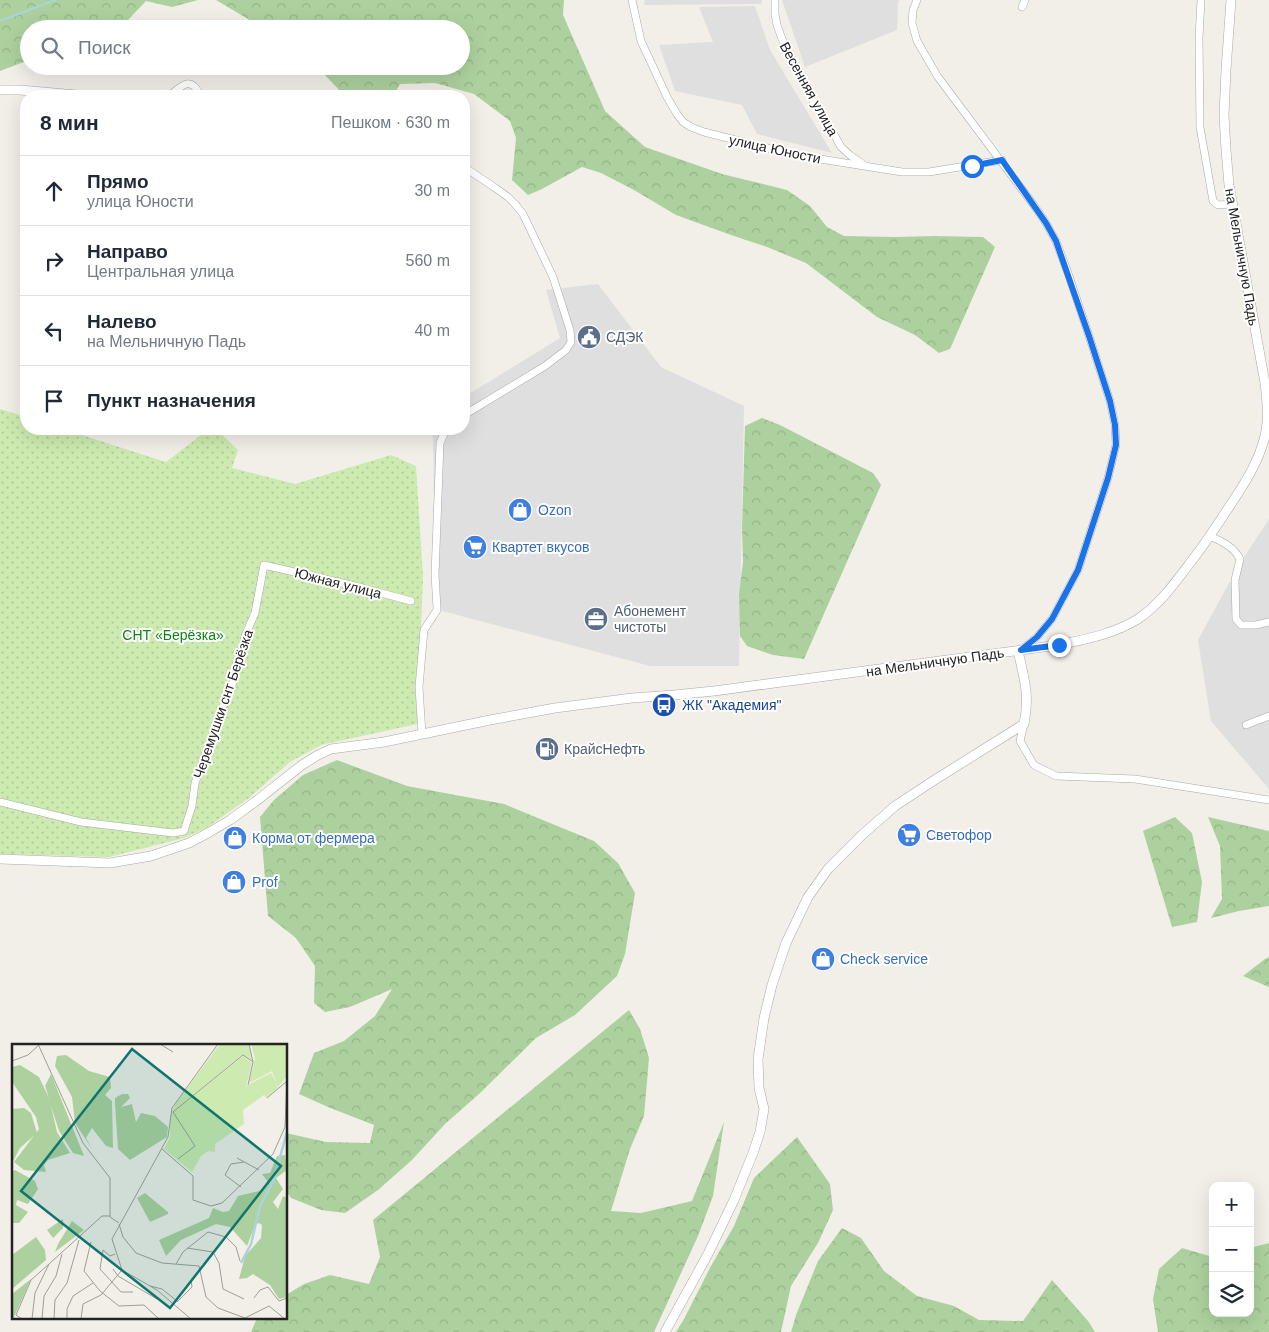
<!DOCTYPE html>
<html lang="ru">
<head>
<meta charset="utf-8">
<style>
	body { margin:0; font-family:Arial,sans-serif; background:#f2f2f3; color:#1f2937 }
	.controls { position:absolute; right:15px; bottom:15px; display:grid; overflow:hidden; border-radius:10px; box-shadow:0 5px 20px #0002 }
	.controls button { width:45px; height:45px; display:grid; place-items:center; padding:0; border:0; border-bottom:1px solid #e0e1e3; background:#fff; color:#1f2937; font:25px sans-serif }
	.stop { position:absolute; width:15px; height:15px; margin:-11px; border:4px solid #1a73e8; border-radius:50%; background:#fff }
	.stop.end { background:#1a73e8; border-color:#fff; box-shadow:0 1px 5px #0008 }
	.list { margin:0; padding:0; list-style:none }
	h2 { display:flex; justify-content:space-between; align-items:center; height:65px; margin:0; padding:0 20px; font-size:21px }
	h2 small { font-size:16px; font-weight:400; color:#747a83 }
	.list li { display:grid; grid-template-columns:32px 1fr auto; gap:15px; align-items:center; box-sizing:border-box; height:70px; padding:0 20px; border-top:1px solid #e0e1e3 }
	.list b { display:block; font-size:19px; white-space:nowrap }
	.list p { margin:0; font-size:16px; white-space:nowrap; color:#747a83 }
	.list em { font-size:16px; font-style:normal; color:#747a83 }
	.icon { flex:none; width:28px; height:28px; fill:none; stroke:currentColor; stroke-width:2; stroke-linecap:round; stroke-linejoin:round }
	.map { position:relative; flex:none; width:1269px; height:1332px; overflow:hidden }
	.search { position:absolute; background:#fff; box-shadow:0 5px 20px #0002; left:20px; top:20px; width:450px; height:55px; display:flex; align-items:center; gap:12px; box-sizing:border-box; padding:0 18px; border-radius:28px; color:#747a83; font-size:19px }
	.panel { position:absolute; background:#fff; box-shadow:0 5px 20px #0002; left:20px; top:90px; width:450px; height:345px; border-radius:20px }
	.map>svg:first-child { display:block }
	.residential { fill:#e0dfdf }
	.forest { fill:url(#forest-crowns) }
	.garden { fill:url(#garden-dots) }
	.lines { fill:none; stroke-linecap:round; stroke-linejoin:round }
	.stream { stroke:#aad3df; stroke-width:2 }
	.minor-casing { stroke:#a9a9a9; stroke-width:8 }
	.tertiary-casing { stroke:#a9a9a9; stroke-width:10 }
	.minor { stroke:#fff; stroke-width:7 }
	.tertiary { stroke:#fff; stroke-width:9 }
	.route { stroke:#1a73e8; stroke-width:6 }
	.labels { text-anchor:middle; stroke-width:4; stroke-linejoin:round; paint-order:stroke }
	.street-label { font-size:14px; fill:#222; stroke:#fff }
	.service-label { font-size:14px; fill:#4e5e75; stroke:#fff; text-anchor:start }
	.shop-label { font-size:14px; fill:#366cbe; stroke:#fff; text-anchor:start }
	.park-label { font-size:14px; fill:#0c8416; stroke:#fff }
	.transit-label { font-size:14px; fill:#164399; stroke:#fff; text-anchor:start }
	.inset-river { fill:none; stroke:#aad3df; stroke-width:2.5 }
	.inset-road { fill:none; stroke:#9f9d99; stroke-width:1 }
	.view { fill:#0f766e; fill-opacity:0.15; stroke:#0f766e; stroke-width:2.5 }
	.inset-edge { fill:none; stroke:#222; stroke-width:2.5 }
</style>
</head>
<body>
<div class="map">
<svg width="1269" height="1332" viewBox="0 0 1269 1332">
	<defs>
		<pattern id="forest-crowns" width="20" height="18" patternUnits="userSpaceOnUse" patternTransform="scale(1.25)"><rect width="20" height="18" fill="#add19e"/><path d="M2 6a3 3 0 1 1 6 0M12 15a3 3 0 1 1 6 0" fill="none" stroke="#95b388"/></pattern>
		<pattern id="garden-dots" width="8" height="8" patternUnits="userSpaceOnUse" patternTransform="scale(1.25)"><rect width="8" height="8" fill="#cdebb0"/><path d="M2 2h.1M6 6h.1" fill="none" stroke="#b0c997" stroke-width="1.8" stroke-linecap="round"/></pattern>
	</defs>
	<rect width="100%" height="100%" fill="#f2efe9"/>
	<g class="residential">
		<path d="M645,0H762L761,4L644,5Z"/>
		<path d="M782,0H900L898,2L897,30L805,67Z"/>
		<path d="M755,6L770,50L832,153L757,134L742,105L675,91L659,45L713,42L699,7Z"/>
		<path d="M598,284L661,367L744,406L739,666H650L435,609L433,429H464V397L560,338L546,290Z"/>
		<path d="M1269,519V789L1211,721L1198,640L1240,563Z"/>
	</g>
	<g class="forest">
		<path d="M0,0H198L172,7L146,1L127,21L128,29H29V60L0,71Z"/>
		<path d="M216,0H564L563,15L605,111L645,147L722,174L787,190L810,206L827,227L844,236L894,237L935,236L983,237L995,247L950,349L939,353L915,335L877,317L806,263L767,247L731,235L676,215L634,190L601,173L582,167L542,189L528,195L512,180L516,138L510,121L474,94L435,83L400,84L393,96H345L321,71H286L283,66H461V29H255L248,19Z"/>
		<path d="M762,418L780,425L873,473L881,485L804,659L773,655L747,646L740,636L739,594L743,562L742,528L745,426Z"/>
		<path d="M337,760L407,786L504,804L594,841L618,863L635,893L625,954L617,976L575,1015L536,1038L479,1094L445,1124L412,1160L378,1190L345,1213L321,1210L291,1198L286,1191V1133L326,1142L370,1143L374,1125L328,1107L299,1094L314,1053L344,1041L375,1016L392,989L350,1007L325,1012L314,1003L315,966L296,938L268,916L260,817L274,800L303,775Z"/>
		<path d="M1175,817L1192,833L1202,882L1197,922L1172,927L1143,831Z"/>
		<path d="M1208,817L1269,831V906L1239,911L1211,918L1222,899L1220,846Z"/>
		<path d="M1269,957V987L1243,976L1265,959Z"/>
		<path d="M629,1010L640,1029L649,1058L644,1116L630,1149L611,1211L641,1213L692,1201L724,1122L713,1196L698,1236L654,1332H251L257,1318H286V1295L304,1284L330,1275L369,1284L380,1257L373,1220Z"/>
		<path d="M797,1137L830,1184L833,1210L818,1243L791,1286L781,1332H676L684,1319L711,1266L734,1226L754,1178Z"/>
		<path d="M842,1228L861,1238L884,1271L917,1296L954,1306L979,1320L1023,1321L1052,1280L1088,1321L1095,1332H791L796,1315L818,1261Z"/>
		<path d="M1269,1243V1332H1158L1153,1299L1159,1269L1182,1248L1213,1257V1313H1250V1248Z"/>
	</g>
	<path class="garden" d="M0,409L26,417V429H63L166,462L209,429H216L238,450L232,468L295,484L391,455L416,466L423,577L417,724L321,745L290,762L249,798L206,828L184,838L109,857L0,854V805L78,825L174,835L183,837L172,829L82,819L0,798Z"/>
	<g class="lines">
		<path class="stream" d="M0,21L55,0"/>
		<g class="minor-casing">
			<g id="minor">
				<path d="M632,0L641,41L667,97L677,114L683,122L691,127L704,132L795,155L902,172H929L1002,160"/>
				<path d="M775,0V14L777,25L782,39L816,107L826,120L841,147L851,156L864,165"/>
				<path d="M917,0L913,10L912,23L917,41L938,77L1033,204L1046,223L1056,241L1068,273L1089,336L1110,401L1115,425L1116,445L1108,478L1078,570L1052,619L1037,637L1021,650"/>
				<path d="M1201,0L1199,38L1200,127L1213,201L1218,205L1233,204"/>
				<path d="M1022,7L1025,0"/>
				<path d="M169,96C182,86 190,75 200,95L199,96"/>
				<path d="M464,167L494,187L508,197L515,204L523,214L553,277L570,330L571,342L566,350L545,366L464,415"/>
				<path d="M1210,536C1223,542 1234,547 1240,559L1235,580L1236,619L1241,625H1256L1269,622"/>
				<path d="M1024,724L1020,741L1034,765L1056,776L1135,779L1269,800"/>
				<path d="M1246,725L1269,716"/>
				<path d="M422,734L419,687L424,630L437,610V608L435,575L440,443L446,429"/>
				<path d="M0,802L81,822L173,833L184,831L192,806L195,783L225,701L231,688L241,658L245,636L255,613L264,565L355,586L411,601"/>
			</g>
		</g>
		<g class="tertiary-casing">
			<g id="tertiary">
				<path d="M0,90H20L88,96"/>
				<path d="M0,859L110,863L151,856L189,843L208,833L230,820L255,802L302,765L318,755L331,749L384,742L490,720L555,708L632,698L674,695L714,691L1059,645C1086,639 1114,634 1138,619C1159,605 1175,583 1190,563C1205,544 1218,524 1231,504C1245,483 1259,461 1265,436C1269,419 1267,400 1265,383L1229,185L1226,150L1224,115L1226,70L1231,0"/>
				<path d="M665,1332L708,1254L734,1200L753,1153L760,1132L764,1109L759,1088L758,1059L764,1018L772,985L786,943L808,897L828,869L862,835L895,806L933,781L1024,724C1030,695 1024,678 1018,651"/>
			</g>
		</g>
		<use href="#minor" class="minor"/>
		<use href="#tertiary" class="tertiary"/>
	</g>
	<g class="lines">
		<path class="route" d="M972,166L1002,160L1046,223L1056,241L1089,336L1110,401L1115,425L1116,445L1108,478L1078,570L1052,619L1037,637L1021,650L1059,645"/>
	</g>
	<defs>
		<g id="civic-disc" transform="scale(1.25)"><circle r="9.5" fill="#5c6f8a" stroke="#fff"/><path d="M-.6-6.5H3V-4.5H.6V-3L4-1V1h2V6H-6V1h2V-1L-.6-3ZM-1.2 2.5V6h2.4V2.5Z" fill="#fff"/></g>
		<g id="shop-disc" transform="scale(1.25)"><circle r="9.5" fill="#3f7fe0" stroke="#fff"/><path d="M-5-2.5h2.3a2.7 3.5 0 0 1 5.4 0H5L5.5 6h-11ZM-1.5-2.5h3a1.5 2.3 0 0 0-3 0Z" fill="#fff"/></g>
		<g id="supermarket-disc" transform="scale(1.25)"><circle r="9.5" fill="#3f7fe0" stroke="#fff"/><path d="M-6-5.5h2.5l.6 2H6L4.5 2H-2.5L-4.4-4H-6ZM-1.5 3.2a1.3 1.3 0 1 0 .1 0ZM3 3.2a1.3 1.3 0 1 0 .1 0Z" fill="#fff"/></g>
		<g id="office-disc" transform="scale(1.25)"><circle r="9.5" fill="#5c6f8a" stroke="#fff"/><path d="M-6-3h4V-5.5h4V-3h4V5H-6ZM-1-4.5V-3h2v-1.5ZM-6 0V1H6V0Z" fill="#fff"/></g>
		<g id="bus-disc" transform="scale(1.25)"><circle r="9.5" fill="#1a4fb4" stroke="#fff"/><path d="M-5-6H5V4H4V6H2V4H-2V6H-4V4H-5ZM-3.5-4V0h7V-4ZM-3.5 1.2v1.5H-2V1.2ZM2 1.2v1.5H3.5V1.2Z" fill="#fff"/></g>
		<g id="fuel-disc" transform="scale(1.25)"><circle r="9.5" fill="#5c6f8a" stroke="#fff"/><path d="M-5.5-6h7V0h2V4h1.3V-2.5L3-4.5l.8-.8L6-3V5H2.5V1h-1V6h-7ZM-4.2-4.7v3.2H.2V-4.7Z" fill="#fff"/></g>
	</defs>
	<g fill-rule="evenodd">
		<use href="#civic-disc" x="589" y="337"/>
		<use href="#shop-disc" x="520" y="510"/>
		<use href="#supermarket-disc" x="475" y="547"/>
		<use href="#office-disc" x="596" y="619"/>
		<use href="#bus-disc" x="664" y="705"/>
		<use href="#fuel-disc" x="547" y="749"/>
		<use href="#supermarket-disc" x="909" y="835"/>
		<use href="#shop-disc" x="235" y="838"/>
		<use href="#shop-disc" x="234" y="882"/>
		<use href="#shop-disc" x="823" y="959"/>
	</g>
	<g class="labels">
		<g class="street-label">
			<text transform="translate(809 89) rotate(61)" y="5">Весенняя улица</text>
			<text transform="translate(775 149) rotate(12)" y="5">улица Юности</text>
			<text transform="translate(1242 257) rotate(80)" y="5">на Мельничную Падь</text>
			<text transform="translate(338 583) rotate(14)" y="5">Южная улица</text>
			<text transform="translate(935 662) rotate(-8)" y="5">на Мельничную Падь</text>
			<text transform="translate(223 704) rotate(-71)" y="5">Черемушки снт Берёзка</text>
		</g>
		<g class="service-label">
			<text x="606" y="342">СДЭК</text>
			<text x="614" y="616">Абонемент<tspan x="614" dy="16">чистоты</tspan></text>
			<text x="564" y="754">КрайсНефть</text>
		</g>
		<g class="shop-label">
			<text x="538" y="515">Ozon</text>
			<text x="492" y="552">Квартет вкусов</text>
			<text x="926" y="840">Светофор</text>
			<text x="252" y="843">Корма от фермера</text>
			<text x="252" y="887">Prof</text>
			<text x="840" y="964">Check service</text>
		</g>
		<g class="park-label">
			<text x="173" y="640">СНТ «Берёзка»</text>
		</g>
		<g class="transit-label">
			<text x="682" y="710">ЖК "Академия"</text>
		</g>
	</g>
	<g transform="translate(12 1044)">
		<rect width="275" height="275" fill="#f2efe9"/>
		<path d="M54,11L77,27L98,33L99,44L93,51L100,57L101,104L94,102L80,84L74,94L80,105L63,79L60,53L43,22L45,12ZM8,21L27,33L37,54L33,42L39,30L72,112L61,109L47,87L39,62L45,88L58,109L36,116L32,121L34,128L12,126L2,118L27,85L24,73L0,38V23ZM110,50H116L118,54L109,63L120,60L124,78L129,69L143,72L156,83L155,93L118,116L106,105L103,60V54ZM12,64L19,69L25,89L8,104L0,119V65ZM273,111L275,126L264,134L271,145L261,158L266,165L271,152L275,154V253L267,255L258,241L241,230L235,234L227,235L233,212L249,194L250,181L247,179L243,181L235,202L218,183L204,180L169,196L154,212L147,196L197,174L201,164L211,168L217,167L226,152L251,146L256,138L250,130L258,129L265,112ZM3,126L23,137L26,145L16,160L5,156L4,161L16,168L7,179H0V128ZM133,149L156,168V170L138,178L125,154ZM51,175V184L41,194L35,186ZM60,177L72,186L43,208L46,200ZM24,193L33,206L34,216L0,245V211ZM19,235L2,273L0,275V250Z" fill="#add19e"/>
		<path d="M208,0H237L240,17L230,11L161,68L231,12L240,19L234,42L259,29L264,38L260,27L237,39L243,14L239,0H275V32L266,43L263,39L266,44L254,54L252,51L231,66L232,80L203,100V108L196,107L189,112L180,128L152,105L158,93V72L164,59Z" fill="#cdebb0"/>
		<path class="inset-river" d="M229,219L239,200L248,162L261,138L275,88"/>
		<path class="inset-road" d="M26,0L71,99L98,134V173L107,179M148,0L161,8M0,17L16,11L28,0M236,41L241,18M255,54L274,38M150,105L181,132V156L199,162L210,159L261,110L273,83L275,35M225,114L247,126M166,115L183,102L161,68L231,11L241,18L237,0M229,143L213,131L219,120L232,118M107,180L111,193L124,209L150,219L187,222L194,253L206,264L233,274L257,262L273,275M79,198L72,227L88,247L107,262L132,261L147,275M175,204L201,208L207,219L211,245L232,255M103,210L98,212L91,206L88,225L109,248H121M164,220L171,208L196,188L214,193L224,203L228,217M101,225L106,232L145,255M138,242L150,245L165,257M242,254L248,246L256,243L267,257L275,254M165,258L180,243L179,236M10,275L4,271L19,236L37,220M20,275L23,249L37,220L90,172H98M30,275L32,252L44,232L50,210M42,275L43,256L55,239L67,196M55,275V265L61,252L81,239M69,275L71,260L89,251L110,226M179,275L145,246L110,226L100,195L156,93L160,64L206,0"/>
		<path class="view" d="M120,5L269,122L158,264L9,147Z"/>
		<rect width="275" height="275" class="inset-edge"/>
	</g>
</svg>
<div class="controls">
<button>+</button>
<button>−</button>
<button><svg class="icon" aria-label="layers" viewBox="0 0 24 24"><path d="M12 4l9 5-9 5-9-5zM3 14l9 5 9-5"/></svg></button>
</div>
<div class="stop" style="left:972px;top:166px"></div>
<div class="stop end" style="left:1059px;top:645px"></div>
<div class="search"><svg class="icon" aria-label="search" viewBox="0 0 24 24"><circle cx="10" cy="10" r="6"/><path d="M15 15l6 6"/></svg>Поиск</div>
<section class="panel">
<h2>8 мин<small>Пешком · 630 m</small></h2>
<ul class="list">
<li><svg class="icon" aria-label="ahead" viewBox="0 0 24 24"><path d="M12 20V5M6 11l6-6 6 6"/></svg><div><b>Прямо</b><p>улица Юности</p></div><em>30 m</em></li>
<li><svg class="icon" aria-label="right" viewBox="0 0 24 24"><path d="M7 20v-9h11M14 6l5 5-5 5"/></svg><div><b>Направо</b><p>Центральная улица</p></div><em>560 m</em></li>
<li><svg class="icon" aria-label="left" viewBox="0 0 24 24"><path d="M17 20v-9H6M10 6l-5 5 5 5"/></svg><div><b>Налево</b><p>на Мельничную Падь</p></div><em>40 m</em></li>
<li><svg class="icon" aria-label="arrive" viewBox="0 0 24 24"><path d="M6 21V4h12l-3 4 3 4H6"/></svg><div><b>Пункт назначения</b></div></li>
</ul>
</section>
</div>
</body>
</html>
